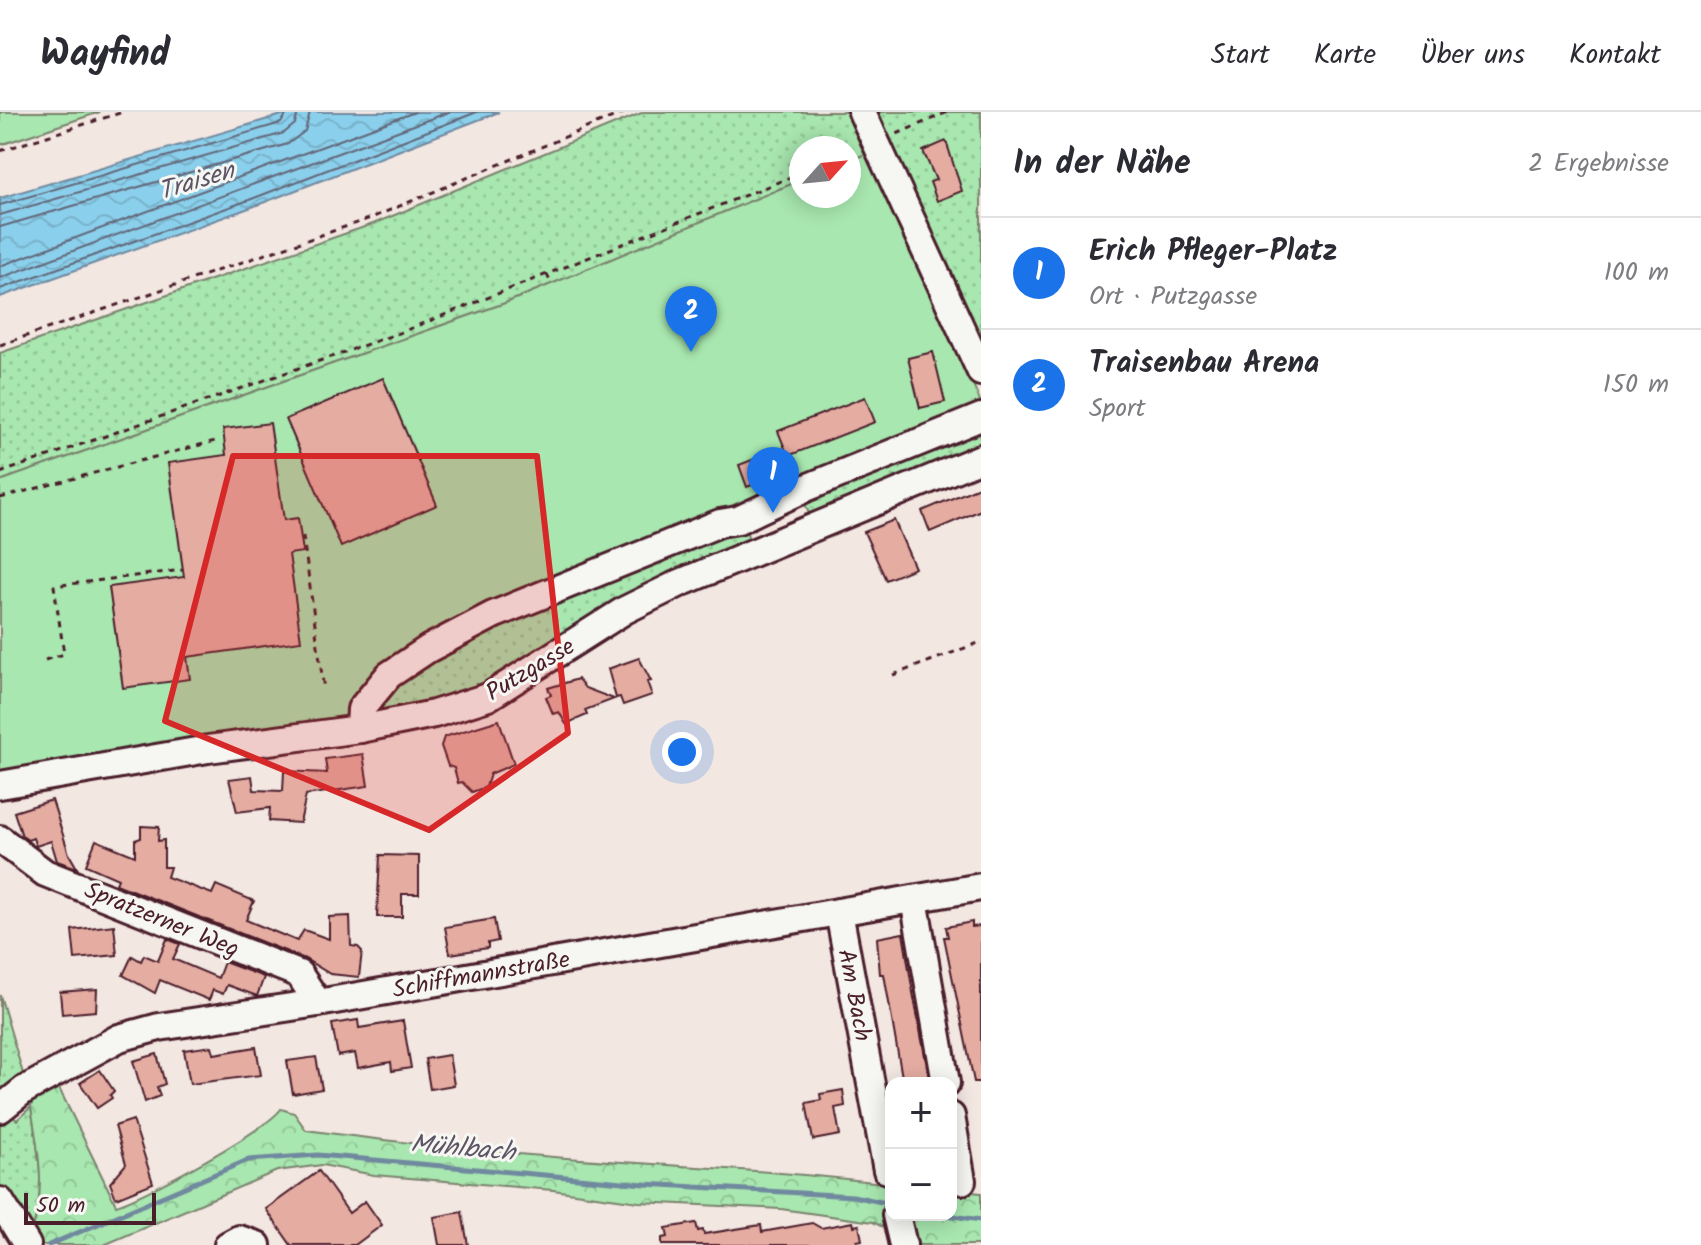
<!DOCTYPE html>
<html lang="de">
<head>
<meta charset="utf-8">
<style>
	body { margin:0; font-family:Kalam,sans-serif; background:#f7f7f7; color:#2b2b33 }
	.controls { position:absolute; right:24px; bottom:24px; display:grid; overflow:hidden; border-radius:16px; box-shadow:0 4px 20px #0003 }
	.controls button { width:72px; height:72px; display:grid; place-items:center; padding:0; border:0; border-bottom:2px solid #e1e1e2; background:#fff; color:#2b2b33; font:40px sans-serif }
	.compass { position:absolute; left:789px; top:24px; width:72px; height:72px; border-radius:50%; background:#fff; box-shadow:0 4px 20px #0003; rotate:63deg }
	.scale { position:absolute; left:24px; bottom:20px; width:132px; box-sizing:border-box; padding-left:8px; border:4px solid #4a1f2b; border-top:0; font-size:22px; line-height:28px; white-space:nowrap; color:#4a1f2b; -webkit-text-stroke:6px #f6f6f2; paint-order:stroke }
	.you { position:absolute; left:682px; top:640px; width:28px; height:28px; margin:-20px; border:6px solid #fff; border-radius:50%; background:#1a73e8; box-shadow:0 0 0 12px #1a73e833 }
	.badge { display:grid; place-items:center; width:52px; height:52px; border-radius:50%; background:#1a73e8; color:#fff; font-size:26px; font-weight:700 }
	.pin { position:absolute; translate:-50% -66px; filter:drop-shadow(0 2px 4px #0008) }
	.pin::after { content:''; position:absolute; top:42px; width:28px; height:24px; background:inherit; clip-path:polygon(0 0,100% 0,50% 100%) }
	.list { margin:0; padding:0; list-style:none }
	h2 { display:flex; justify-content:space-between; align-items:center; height:104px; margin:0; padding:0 32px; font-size:34px }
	h2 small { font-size:26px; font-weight:400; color:#7c7c81 }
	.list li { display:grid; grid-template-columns:52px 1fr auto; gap:24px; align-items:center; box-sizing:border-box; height:112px; padding:0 32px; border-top:2px solid #e1e1e2 }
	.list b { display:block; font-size:30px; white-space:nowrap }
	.list p { margin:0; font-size:26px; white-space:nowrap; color:#7c7c81 }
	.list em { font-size:26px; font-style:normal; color:#7c7c81 }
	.map { position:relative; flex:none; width:981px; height:1133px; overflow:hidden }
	header { display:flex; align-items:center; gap:48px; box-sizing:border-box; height:112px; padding:0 40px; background:#fff; border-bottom:2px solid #e1e1e2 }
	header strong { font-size:38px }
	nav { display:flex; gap:44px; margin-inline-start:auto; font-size:28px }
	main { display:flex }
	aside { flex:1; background:#fff }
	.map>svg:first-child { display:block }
	.grass { fill:url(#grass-dots); stroke:#79836d; stroke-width:2 }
	.forest { fill:url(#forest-crowns); stroke:#79836d; stroke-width:2 }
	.park { fill:#a8e7af; stroke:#79836d; stroke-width:2 }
	.water { fill:url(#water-waves); stroke:#70899f; stroke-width:2 }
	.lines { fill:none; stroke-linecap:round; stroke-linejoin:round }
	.shore { stroke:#646678; stroke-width:2 }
	.stream { stroke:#70899f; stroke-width:5 }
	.building { fill:#e5aca2; stroke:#4a1f2b; stroke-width:2 }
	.minor-casing { stroke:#4a1f2b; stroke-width:32 }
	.path { stroke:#4a1f2b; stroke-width:3; stroke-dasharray:6 6; stroke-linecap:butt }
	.minor { stroke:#f6f6f2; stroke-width:26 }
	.marked { fill:#d62828; fill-opacity:0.2; stroke:#d62828; stroke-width:6; stroke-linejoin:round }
	.labels { text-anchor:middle; stroke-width:6; stroke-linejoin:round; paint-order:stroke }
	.street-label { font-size:24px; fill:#4a1f2b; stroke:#f6f6f2 }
	.water-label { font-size:26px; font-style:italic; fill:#5d5465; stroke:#f6f6f2 }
</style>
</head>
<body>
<header>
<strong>Wayfind</strong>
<nav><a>Start</a><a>Karte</a><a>Über uns</a><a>Kontakt</a></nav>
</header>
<main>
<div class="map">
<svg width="981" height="1133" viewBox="0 0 981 1133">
	<defs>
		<pattern id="grass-dots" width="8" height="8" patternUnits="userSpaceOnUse" patternTransform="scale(2)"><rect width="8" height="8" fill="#a8e7af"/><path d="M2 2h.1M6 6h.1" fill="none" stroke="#92c697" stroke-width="1.8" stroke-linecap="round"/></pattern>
		<pattern id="forest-crowns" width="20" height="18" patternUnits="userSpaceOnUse" patternTransform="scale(2)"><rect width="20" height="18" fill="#a8e7af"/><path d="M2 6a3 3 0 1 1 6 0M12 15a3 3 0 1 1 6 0" fill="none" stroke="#92c697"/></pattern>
		<pattern id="water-waves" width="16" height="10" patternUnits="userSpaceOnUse" patternTransform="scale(2)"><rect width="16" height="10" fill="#8ad0ec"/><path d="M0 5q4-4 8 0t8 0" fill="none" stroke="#79b2cb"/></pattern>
	</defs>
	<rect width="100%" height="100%" fill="#f3e7e2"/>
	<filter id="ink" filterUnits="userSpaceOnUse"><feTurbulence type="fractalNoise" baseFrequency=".0125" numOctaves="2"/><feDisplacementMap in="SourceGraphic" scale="16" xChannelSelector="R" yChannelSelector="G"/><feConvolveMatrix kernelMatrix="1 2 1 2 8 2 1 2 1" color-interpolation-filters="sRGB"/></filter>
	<g filter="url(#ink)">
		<g class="grass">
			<path d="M644,0H854L873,39L849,49V36H801V68L508,190L0,369V241L373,112Z"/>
			<path d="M873,0H981V244Z"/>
			<path d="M981,313V337L812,409L804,389Z"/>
			<path d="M744,414L752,434L483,578L379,606L370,598L437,536Z"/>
			<path d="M0,883L24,965L0,982Z"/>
			<path d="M31,995C39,1044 47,1078 30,1125L0,1077V1009L10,1002L17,1008Z"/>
		</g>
		<path class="forest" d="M57,972L116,1093C144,1085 266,1018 281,997L294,1001L306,1018C373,1027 440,1035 507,1041C635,1053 763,1056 891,1072V1103H951V1078L981,1081V1133H912L909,1128L873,1110L781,1097L639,1090L553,1078L374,1063L322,1053L277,1059L104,1133H35L30,1125C47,1078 39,1044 31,995L33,986Z"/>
		<g class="park">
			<path d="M0,0H100L0,33Z"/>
			<path d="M873,39L981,291L592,451L381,557L341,609L52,650L0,662V369L508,190L801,68V84H849V49Z"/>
		</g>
		<path class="water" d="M292,0H499L252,95L0,185V86Z"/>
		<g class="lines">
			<g class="shore">
				<path d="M0,93L281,11L288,0"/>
				<path d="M0,103L284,21L295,12L298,0"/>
				<path d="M0,115L288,32L305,19L310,0"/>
				<path d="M0,154L415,0"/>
				<path d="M0,166L449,0"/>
				<path d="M0,177L249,88L477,0"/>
			</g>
			<g class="stream">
				<path d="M946,1103L981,1108"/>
				<path d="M49,1133L248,1048L318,1043L645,1072L853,1084L891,1092"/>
			</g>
		</g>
		<g class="building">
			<path d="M946,29L962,79L937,89L930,70L936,68L923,39Z"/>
			<path d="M933,240L945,290L920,296L908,246Z"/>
			<path d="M383,266L437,393L341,435L286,307Z"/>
			<path d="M865,285L875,310L788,344L778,319Z"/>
			<path d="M270,311L284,408L298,406L303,440L289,442L301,529L187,545L190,567L123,576L109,475L184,465L168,351L226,343L223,317Z"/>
			<path d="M770,341L778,363L747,375L739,353Z"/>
			<path d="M981,374V398L930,420L922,399Z"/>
			<path d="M894,408L915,456L886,468L864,420Z"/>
			<path d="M639,546L651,569L647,570L652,583L623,593L620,585L616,586L608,557Z"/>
			<path d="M578,567L585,576L614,587L585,598L587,603L566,612L559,600L553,602L546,585L551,583L548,576Z"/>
			<path d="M499,608L514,652L490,662L486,675L472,680L462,670L458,671L454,656L448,654L441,634L444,625Z"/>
			<path d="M363,642L368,674L306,683L300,711L269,709L270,696L237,700L229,667L252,664L254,678L283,679L284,659L327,661L325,647Z"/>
			<path d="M52,688L69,742L77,756L57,749L51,729L36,734L33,726L28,728L22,724L14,700Z"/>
			<path d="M141,714L159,715L158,729L164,728V755H170L167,765L212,782L216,773L254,789L246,808L297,829L304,818L329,827V805L350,804L351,834L358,835L362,839L359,865L330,862L305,847L116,772L118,767L86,753L96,728L135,744V728L141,726Z"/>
			<path d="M380,743L419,744V782H402V805H377Z"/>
			<path d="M494,807L498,829L488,831V836L450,842L445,815Z"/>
			<path d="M972,810V815L981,814V970H974L944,825H948L946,815Z"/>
			<path d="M114,813L117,843L75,847L72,818Z"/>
			<path d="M903,821L912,875L930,971H903L884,862H880L877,826Z"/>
			<path d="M167,827L180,832L173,847L218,866L224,850L264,865L257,884L227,873L223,882L213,878L209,888L160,868L155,881L123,863L132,844L141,849L144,843L158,849Z"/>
			<path d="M97,877L96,899L62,902L60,880Z"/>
			<path d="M358,908L359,916L403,909L411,956L392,959L391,950L358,956L355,941L338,944L332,912Z"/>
			<path d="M212,934L214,942L256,935L261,963L190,972L184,938Z"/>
			<path d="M157,942L165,972L157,975L160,984L145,990L133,949Z"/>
			<path d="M449,943L454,973L430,977L425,947Z"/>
			<path d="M316,945L322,977L293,982L287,949Z"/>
			<path d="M100,958L114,979L110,983L112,986L97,996L80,971Z"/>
			<path d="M843,978L845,994L835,996L840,1023L813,1028L806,991L821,988L820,982Z"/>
			<path d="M133,1008L153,1071L116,1086L110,1071L126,1052L115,1014Z"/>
			<path d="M319,1059L349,1101L365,1089L382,1113L355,1133H291L266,1097Z"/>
			<path d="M462,1100L468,1133H439L434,1105Z"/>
			<path d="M853,1110L854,1114L859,1113L862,1128L857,1129V1133H662V1126L668,1125L666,1116L696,1111L698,1119L703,1118L704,1122L761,1113L762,1120L812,1111L821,1116Z"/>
		</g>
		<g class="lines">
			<g class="minor-casing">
				<g id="minor">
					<path d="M862,0L981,260"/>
					<path d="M360,617L361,597L389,563L428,537L493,503L720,411L738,408L806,376L981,305"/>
					<path d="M0,673L208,637L360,617L434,602L488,585L625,498L680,471L981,346"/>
					<path d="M0,727L45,761L299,862L318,891"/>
					<path d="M914,787L946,971"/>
					<path d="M839,800L887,1058L891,1059"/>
					<path d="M0,997L24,978L119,926L159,915L318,891L981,775"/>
					<path d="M951,1004L962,1069"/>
					<path d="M0,1089L27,1133"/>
					<path d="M896,1103L903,1133"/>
					<path d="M228,1133L239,1127L257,1133"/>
				</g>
			</g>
			<g class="path">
				<path d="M897,22L948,0"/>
				<path d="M0,39L123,0"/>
				<path d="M547,162L551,172"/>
				<path d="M0,233L371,106L625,0"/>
				<path d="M0,361L399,221L801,61"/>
				<path d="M0,386L215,329"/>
				<path d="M303,424L324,578"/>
				<path d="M45,548L64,542L54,474L183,458"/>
				<path d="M893,563L981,530"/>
			</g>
			<use href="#minor" class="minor"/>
		</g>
	</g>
	<path class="marked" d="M233,344H537L568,621L429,718L165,609Z"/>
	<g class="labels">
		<g class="street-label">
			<text transform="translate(530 557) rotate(-31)" y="8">Putzgasse</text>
			<text transform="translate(162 807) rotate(22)" y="8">Spratzerner Weg</text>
			<text transform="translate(481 862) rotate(-10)" y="8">Schiffmannstraße</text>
			<text transform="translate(855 883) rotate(79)" y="8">Am Bach</text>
		</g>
		<g class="water-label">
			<text transform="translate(196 68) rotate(-17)" y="9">Traisen</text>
			<text transform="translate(463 1035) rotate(5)" y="9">Mühlbach</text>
		</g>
	</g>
</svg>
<div class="controls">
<button>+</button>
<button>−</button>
</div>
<svg class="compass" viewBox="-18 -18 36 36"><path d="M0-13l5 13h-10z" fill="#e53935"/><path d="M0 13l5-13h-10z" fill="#7c7c81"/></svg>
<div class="scale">50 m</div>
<div class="you"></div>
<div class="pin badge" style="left:773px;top:401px">1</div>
<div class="pin badge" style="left:691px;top:240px">2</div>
</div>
<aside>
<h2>In der Nähe<small>2 Ergebnisse</small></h2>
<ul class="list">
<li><span class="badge">1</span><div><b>Erich Pfleger-Platz</b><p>Ort · Putzgasse</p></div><em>100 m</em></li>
<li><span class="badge">2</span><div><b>Traisenbau Arena</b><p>Sport</p></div><em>150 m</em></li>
</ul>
</aside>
</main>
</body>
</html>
